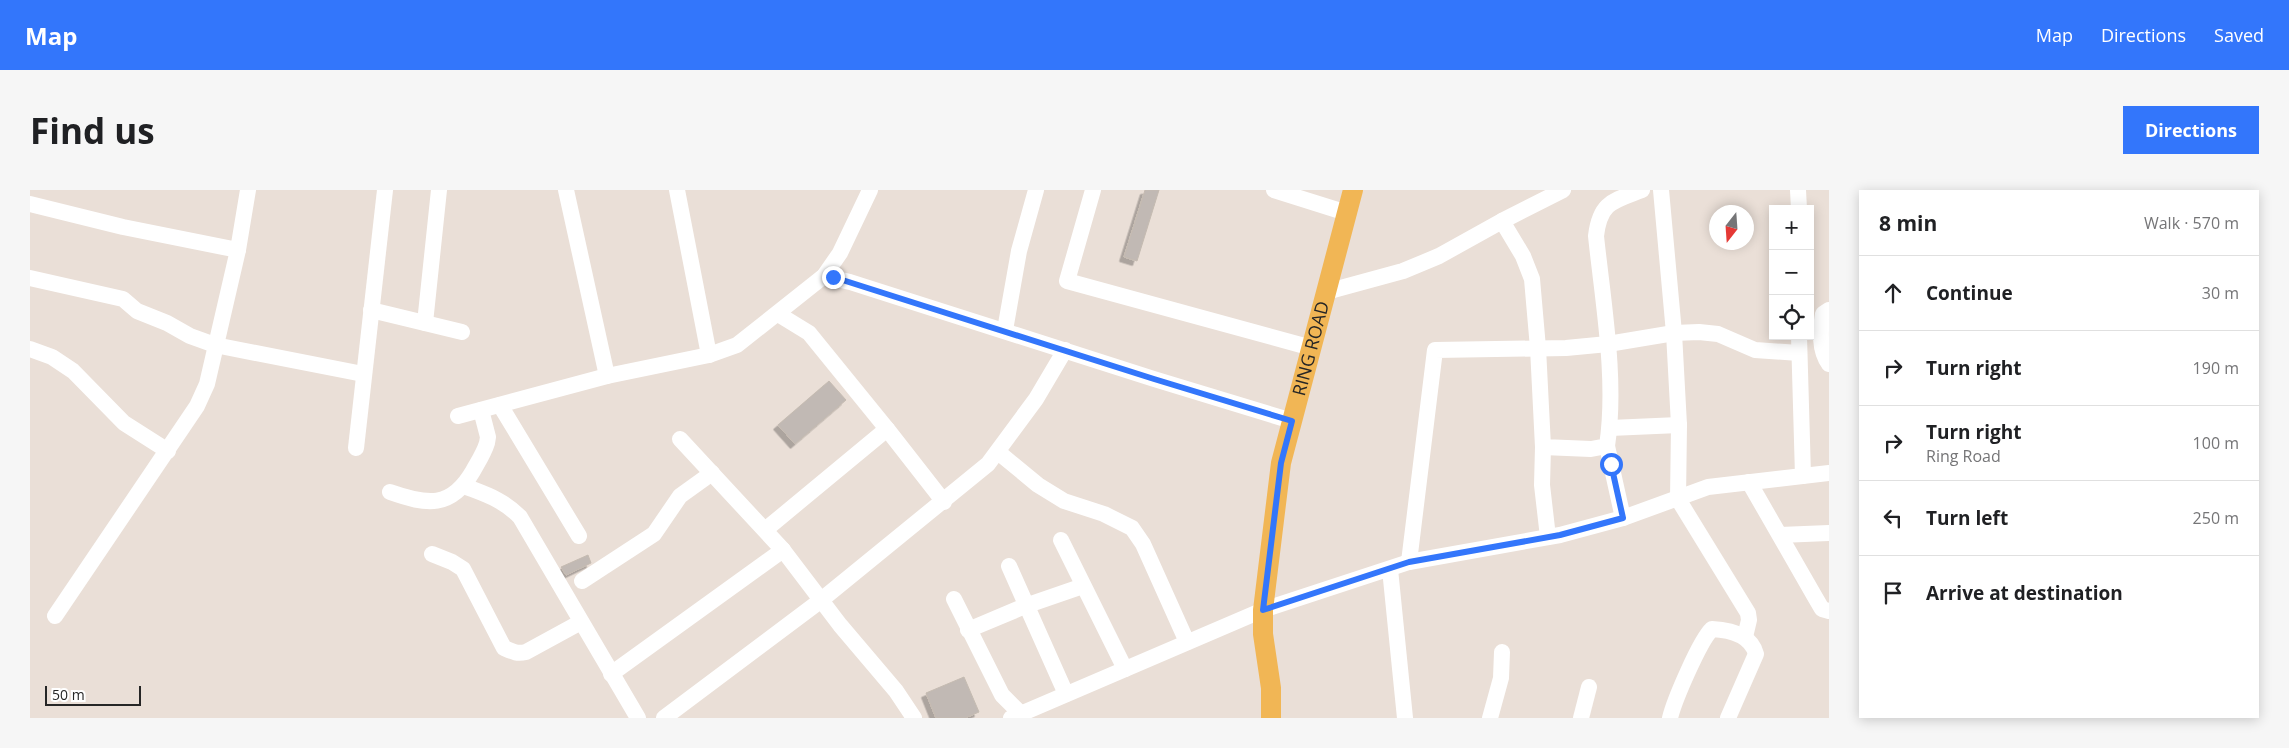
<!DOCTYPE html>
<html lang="en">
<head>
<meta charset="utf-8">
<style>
	body { margin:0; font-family:"Open Sans",sans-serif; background:#f6f6f6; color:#202124 }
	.controls { position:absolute; right:15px; top:15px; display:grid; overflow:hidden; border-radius:0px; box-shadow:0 2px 12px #0003 }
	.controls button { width:45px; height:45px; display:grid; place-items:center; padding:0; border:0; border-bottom:1px solid #e0e0e0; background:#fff; color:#202124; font:25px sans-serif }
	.compass { position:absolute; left:1679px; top:15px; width:45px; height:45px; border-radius:50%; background:#fff; box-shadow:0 2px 12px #0003; rotate:197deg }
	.scale { position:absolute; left:15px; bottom:12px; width:96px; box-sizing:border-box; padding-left:5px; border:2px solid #262626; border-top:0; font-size:14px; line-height:18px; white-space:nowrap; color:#262626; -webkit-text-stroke:4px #fff; paint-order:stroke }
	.stop { position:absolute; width:15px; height:15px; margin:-11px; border:4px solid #3376fb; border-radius:50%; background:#fff }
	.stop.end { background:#3376fb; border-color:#fff; box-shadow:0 1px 5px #0008 }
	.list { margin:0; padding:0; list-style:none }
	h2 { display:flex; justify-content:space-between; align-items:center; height:65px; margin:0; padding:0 20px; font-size:21px }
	h2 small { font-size:16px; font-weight:400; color:#757577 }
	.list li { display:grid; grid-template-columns:32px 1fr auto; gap:15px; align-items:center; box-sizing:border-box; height:75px; padding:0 20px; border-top:1px solid #e0e0e0 }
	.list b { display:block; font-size:19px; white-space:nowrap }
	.list p { margin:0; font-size:16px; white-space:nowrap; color:#757577 }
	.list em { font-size:16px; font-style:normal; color:#757577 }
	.icon { flex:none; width:28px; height:28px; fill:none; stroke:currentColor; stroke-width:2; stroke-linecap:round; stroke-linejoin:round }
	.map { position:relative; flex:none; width:1799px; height:528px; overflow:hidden; border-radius:0px }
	header { display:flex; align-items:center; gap:30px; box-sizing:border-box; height:70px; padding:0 25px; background:#3376fb; color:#fff }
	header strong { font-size:24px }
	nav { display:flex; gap:28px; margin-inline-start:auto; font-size:18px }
	.intro { display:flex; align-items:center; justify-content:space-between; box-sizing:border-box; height:120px; padding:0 30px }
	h1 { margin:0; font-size:35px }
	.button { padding:12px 22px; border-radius:0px; background:#3376fb; color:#fff; font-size:18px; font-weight:700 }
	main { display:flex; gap:30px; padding:0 30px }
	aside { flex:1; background:#fff; border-radius:0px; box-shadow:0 2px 12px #0003 }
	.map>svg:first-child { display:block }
	.building { fill:#c1b9b4; stroke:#c5bbb1; filter:url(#shadow) }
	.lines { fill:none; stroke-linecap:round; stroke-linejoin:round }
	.minor { stroke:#fff; stroke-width:16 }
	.major { stroke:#f1b655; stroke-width:20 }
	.route { stroke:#3376fb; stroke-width:6 }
	.labels { text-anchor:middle; stroke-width:4; stroke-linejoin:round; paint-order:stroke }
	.street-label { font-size:18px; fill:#262626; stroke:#fff }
</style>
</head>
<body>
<header>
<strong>Map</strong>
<nav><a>Map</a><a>Directions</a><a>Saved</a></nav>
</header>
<div class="intro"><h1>Find us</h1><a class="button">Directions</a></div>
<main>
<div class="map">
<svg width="1799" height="528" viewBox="0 0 1799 528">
	<defs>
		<filter id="shadow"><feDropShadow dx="-4.5" dy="4.5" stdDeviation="0" flood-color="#0004"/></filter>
	</defs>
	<rect width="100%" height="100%" fill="#eadfd7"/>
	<g class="building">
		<path d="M1115,0H1129L1107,71L1094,67Z"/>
		<path d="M799,191L816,210L765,254L748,235Z"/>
		<path d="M558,365L561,373L536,385L531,377Z"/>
		<path d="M934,487L949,522L935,528H906L896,503Z"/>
	</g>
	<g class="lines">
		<g class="minor">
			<path d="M536,0L577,186"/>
			<path d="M647,0L679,165"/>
			<path d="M1063,0L1037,91L1282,158"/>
			<path d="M1244,0L1317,23"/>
			<path d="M1631,0L1644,143L1649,235L1648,309L1718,423L1719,430L1715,447"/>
			<path d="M1768,0L1769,19"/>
			<path d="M0,14L93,37L208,60L218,0"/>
			<path d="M1472,31L1493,66L1502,89L1508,158L1513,257L1561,259L1577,256C1587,190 1573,113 1566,46C1570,12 1583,11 1612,0"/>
			<path d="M794,86L820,92L1124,189L1262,231"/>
			<path d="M0,88L93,109L107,121L137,133L160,146L185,155L333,184"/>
			<path d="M1296,102L1373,81L1409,66L1472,31L1533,0"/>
			<path d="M341,120L432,142"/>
			<path d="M1799,120L1793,124C1790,139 1789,161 1799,174"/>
			<path d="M748,124L779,143L857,239"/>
			<path d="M395,133L409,0"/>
			<path d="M975,140L989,61L1006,0"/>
			<path d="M1769,146L1773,286"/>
			<path d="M0,159L22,167L43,181L94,233L138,261"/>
			<path d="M470,215L549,346"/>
			<path d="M428,226L577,186L679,165L707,155L794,86L810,63L840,0"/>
			<path d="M1580,238L1649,235"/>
			<path d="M650,249L753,360L810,435L866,501L884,528"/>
			<path d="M1577,256L1593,328"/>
			<path d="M1513,257L1512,295L1518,347"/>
			<path d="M326,258L355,0"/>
			<path d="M968,262L1008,295L1034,311L1074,324L1102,338L1113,354L1157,452"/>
			<path d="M1719,292L1785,407L1792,419L1799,421"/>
			<path d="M434,296C457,305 472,309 490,327L608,528"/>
			<path d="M360,302C397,315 421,319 443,281C448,272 454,263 457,253L458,247L451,220"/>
			<path d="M735,340L857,239L914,312"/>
			<path d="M1750,345L1799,343"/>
			<path d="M1031,350L1095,479"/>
			<path d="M402,364L422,372L433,379L474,458C483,462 487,464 496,462L551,432"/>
			<path d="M1379,372L1405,160L1536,158L1578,154L1644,143L1669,142L1688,144L1725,160L1769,163"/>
			<path d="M979,376L1036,504"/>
			<path d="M1360,379L1375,528"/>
			<path d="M552,391L624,344L650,306L682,283"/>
			<path d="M924,409L972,505L991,524"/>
			<path d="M25,426L167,216L177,194L208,60"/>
			<path d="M938,440L995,416L1053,396"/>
			<path d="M581,484L753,360"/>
			<path d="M634,528L790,411L958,274L1006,209L1035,160"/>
			<path d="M981,528L1233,420L1379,372L1530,345L1593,328L1678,297L1799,283"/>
			<path d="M1460,528L1471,488L1472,462"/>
			<path d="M1551,528L1559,497"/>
			<path d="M1640,528C1644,511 1670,450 1682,439C1701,440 1721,445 1726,464L1698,528"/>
		</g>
		<path class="major" id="s1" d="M1241,528V498L1233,444V420L1251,273L1323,0"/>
	</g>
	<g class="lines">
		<path class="route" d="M803,87L1124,189L1262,231L1251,273L1233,420L1379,372L1530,345L1593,328L1581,274"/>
	</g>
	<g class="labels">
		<g class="street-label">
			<text dy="6" stroke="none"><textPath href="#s1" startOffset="375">RING ROAD</textPath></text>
		</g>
	</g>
</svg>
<div class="controls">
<button>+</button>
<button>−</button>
<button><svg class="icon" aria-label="locate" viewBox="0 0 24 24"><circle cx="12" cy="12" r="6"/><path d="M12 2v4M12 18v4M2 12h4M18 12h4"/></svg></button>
</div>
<svg class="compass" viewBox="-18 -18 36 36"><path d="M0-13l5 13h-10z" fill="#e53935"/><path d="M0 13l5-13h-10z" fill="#757577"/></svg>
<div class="scale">50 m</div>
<div class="stop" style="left:1581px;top:274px"></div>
<div class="stop end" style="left:803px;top:87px"></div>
</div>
<aside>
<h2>8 min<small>Walk · 570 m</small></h2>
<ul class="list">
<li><svg class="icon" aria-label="ahead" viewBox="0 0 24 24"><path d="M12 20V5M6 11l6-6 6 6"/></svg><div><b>Continue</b></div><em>30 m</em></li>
<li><svg class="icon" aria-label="right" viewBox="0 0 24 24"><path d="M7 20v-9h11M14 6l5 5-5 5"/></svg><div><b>Turn right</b></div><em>190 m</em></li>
<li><svg class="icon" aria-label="right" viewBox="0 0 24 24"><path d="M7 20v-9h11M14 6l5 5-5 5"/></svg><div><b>Turn right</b><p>Ring Road</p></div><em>100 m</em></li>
<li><svg class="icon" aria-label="left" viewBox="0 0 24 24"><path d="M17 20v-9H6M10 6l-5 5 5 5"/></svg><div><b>Turn left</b></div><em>250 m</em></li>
<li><svg class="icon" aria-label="arrive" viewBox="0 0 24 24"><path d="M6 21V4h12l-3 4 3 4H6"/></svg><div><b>Arrive at destination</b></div></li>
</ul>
</aside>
</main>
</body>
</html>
